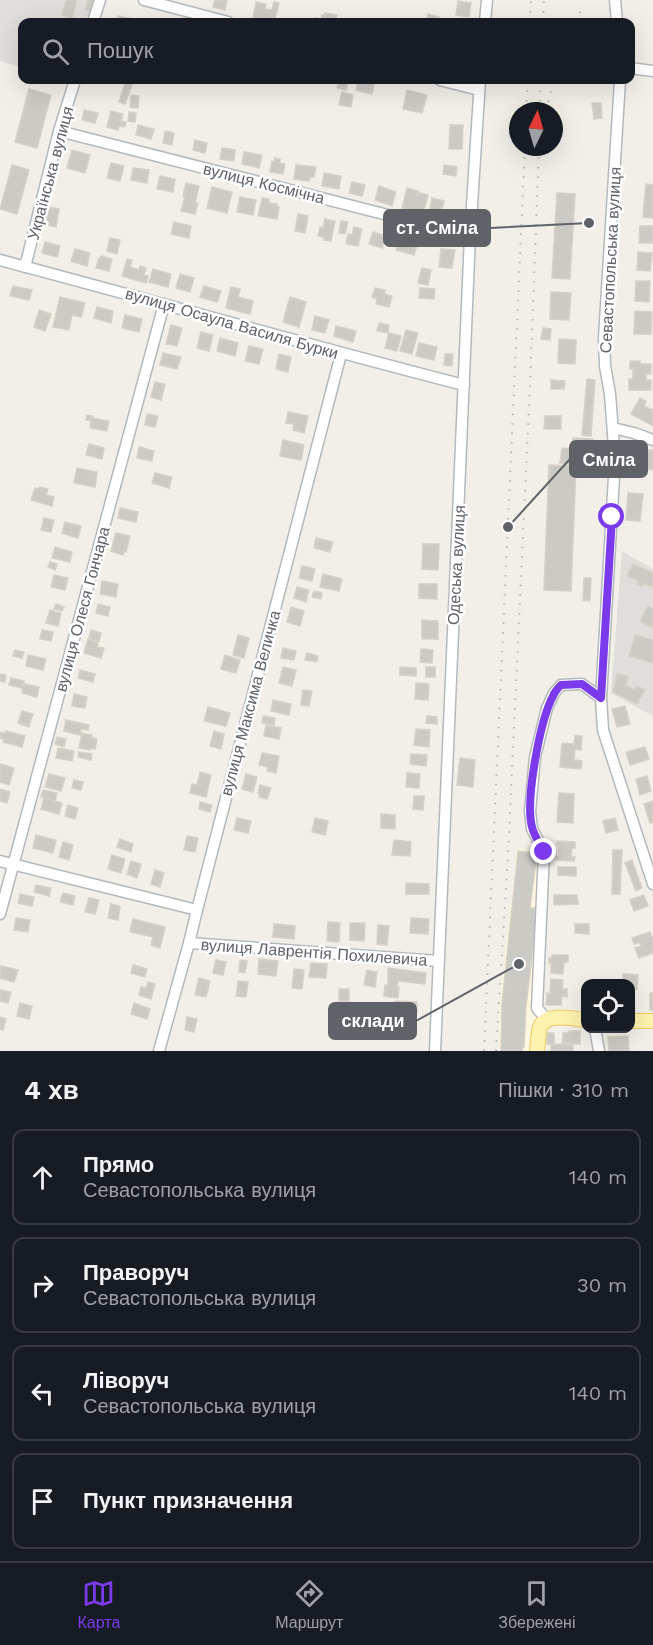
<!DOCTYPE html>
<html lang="uk">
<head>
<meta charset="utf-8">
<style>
	body { margin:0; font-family:"Work Sans",sans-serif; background:#20242c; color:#f1f3f6 }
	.controls { position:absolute; right:18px; bottom:18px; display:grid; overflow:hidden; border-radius:12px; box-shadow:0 6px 24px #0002 }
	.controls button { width:54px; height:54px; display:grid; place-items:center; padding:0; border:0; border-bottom:2px solid #363941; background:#171b24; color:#f1f3f6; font:30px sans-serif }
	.compass { position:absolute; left:509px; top:102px; width:54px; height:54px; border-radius:50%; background:#171b24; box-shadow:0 6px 24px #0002; rotate:5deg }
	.stop { position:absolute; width:18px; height:18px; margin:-14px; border:4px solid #7c3aed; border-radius:50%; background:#fff }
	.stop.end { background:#7c3aed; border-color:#fff; box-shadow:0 2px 6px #0008 }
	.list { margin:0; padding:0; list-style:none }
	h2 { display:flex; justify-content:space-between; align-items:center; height:78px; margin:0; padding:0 24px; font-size:26px }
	h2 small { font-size:20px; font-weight:400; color:#9ea1a6 }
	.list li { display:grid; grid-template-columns:39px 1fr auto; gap:18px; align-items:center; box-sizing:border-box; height:96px; margin:0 12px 12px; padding:0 12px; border:2px solid #363941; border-radius:12px }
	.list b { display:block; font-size:22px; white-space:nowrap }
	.list p { margin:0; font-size:20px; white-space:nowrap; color:#9ea1a6 }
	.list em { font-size:20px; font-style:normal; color:#9ea1a6 }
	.icon { flex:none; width:33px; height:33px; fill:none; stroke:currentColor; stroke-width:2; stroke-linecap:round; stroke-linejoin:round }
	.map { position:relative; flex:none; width:653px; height:1051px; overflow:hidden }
	.search { position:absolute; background:#171b24; box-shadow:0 6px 24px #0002; left:18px; right:18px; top:18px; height:66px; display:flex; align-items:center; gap:15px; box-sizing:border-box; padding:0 21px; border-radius:12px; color:#9ea1a6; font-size:22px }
	.sheet { height:510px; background:#171b24 }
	nav { display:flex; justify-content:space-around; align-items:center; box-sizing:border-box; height:84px; border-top:2px solid #363941; background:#171b24; font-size:16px; color:#9ea1a6 }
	nav a { display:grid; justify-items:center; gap:3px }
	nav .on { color:#7c3aed }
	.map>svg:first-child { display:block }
	.commercial { fill:#fef7e0 }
	.industrial { fill:#e0deda }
	.building { fill:#cccac5; stroke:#d6d1c6; stroke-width:1.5 }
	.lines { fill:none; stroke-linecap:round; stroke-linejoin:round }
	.minor-casing { stroke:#b5b8bc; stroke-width:13 }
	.major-casing { stroke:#f2c960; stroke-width:16 }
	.minor { stroke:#fff; stroke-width:10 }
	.major { stroke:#fff2af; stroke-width:14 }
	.rail { stroke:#b6b7b8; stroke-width:2; stroke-dasharray:1.5 8; stroke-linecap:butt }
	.route { stroke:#7c3aed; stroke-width:8 }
	.labels { text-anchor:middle; stroke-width:5; stroke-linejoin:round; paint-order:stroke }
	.street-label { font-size:16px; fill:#5f6368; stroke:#fff }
	.leader { fill:none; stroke:#5f6368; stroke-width:2 }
	.callout-dot { fill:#5f6368; stroke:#fff; stroke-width:2 }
	.callout { fill:#5f6368; stroke:#5f6368; stroke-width:2 }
	.callout-label { font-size:18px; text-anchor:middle; font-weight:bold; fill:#fff }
</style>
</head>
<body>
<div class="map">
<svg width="653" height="1051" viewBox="0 0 653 1051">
	<rect width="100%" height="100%" fill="#f1efe8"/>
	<path class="commercial" d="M517,849L543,852L536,1008L537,1037L536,1051H499L500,1003Z"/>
	<g class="industrial">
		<path d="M0,0H95L88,22H22V68L0,61Z"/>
		<path d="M622,551L653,569V716L611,693Z"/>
	</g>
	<g class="building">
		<path d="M66,0H77L72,18L62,15Z"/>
		<path d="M88,0H95L91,12L85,10Z"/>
		<path d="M215,0H227L225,10L213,7Z"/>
		<path d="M458,1L471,3L469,17L456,15Z"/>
		<path d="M256,2L266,4L265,9L272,10L274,2L279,3L274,22L253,19Z"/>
		<path d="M325,13L337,15L335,22H314L315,18L321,19L322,15H325Z"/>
		<path d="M428,14L439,17L438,22L427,20Z"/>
		<path d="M118,16L133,19V22H116Z"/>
		<path d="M126,80L133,82L125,104L119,102Z"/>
		<path d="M339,80H349L346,90L337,88Z"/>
		<path d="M359,80H375L372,94L356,90Z"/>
		<path d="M29,89L51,95L37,148L15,142Z"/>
		<path d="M407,90L427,95L422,113L403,109Z"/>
		<path d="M342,92L353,95L351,107L339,105Z"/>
		<path d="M131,95L139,96L138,108L130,107Z"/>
		<path d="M592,103H601L602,118L594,119Z"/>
		<path d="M84,110L98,113L95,123L82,120Z"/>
		<path d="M111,111L123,114L121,121L126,122L125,127L119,126L118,130L107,127Z"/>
		<path d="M129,112L136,113L135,122L128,121Z"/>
		<path d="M138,125L154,129L151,139L136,135Z"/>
		<path d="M450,125H463L462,149H449Z"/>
		<path d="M165,131L174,133L172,145L163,143Z"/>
		<path d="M195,140L207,143L205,153L193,150Z"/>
		<path d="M222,148L235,150L234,161L220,159Z"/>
		<path d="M72,150L90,155L85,173L67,168Z"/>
		<path d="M244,152L262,155L259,168L242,164Z"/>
		<path d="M275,158L280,159L279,163L285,164L283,174L270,172L272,161L274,162Z"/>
		<path d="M111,163L124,166L120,181L107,178Z"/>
		<path d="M12,165L29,170L17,214L0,209Z"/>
		<path d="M296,165L316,167L314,177H310L309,181L294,179Z"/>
		<path d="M444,165L457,167L456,176L443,174Z"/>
		<path d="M133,168L149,170L147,183L131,180Z"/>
		<path d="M324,173L341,176L339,189L322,186Z"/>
		<path d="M160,176L175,179L173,192L157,189Z"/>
		<path d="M352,182L365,185L362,196L349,193Z"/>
		<path d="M186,183L199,186L195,203H198L195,214L181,211L185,197L183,196Z"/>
		<path d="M646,184L653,185V218L643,217Z"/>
		<path d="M379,186L396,192L392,206L375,200Z"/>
		<path d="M212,187L232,192L227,213L207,208Z"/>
		<path d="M407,188L418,191L416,196H418L419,193L428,195L423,214L402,208Z"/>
		<path d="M557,193L575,194L570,279L552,278Z"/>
		<path d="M240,197L256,200L253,215L237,212Z"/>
		<path d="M262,198L269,199V203L277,204V206L279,207L277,219L258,216Z"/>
		<path d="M432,198L444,201L440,216L429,214Z"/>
		<path d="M49,207L59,209L56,227L45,225Z"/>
		<path d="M298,214L308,216L305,233L295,231Z"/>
		<path d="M325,219L335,221L331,241L324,240V237L318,236L320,227L323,228Z"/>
		<path d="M341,221L348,222L345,234L339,233Z"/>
		<path d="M174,222L191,226L189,238L171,234Z"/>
		<path d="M640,226H653L652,243H639Z"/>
		<path d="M354,227L362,229L358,246L346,244L348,234L352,235Z"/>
		<path d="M373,232L386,236L382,248L369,244Z"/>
		<path d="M110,238L120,240L117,254L107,251Z"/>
		<path d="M399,240L417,245L414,255L396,250Z"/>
		<path d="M45,242L60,246L57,257L42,253Z"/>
		<path d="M75,249L90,253L87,266L71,261Z"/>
		<path d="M441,249L455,250L452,268L439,267Z"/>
		<path d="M638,252L652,253L650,271L637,270Z"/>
		<path d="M101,256L112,259L109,271L96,268L99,258H101Z"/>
		<path d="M127,259L132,260L130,267L139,270L140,266L146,268L144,275L148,276L146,283L122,276Z"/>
		<path d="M422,268L431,270L428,285L418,283Z"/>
		<path d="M153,269L171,274L168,287L149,282Z"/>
		<path d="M180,274L194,278L190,292L176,288Z"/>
		<path d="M636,281H650L649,302L635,301Z"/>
		<path d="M13,286L32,290L29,300L10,296Z"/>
		<path d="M204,286L221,291L217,302L200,297Z"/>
		<path d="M231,287L240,289L238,297L253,301L250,314L226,308Z"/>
		<path d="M375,288L385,290L384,294L392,296L389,307L376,304L377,299L372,297Z"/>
		<path d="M420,288L435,289L434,299L419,298Z"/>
		<path d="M551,292L571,293L569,320L550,319Z"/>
		<path d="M60,297L85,303L81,317L72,315L69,330L53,327Z"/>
		<path d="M290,297L306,302L299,327L283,322Z"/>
		<path d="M97,307L113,311L111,323L94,318Z"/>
		<path d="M39,310L51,314L45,331L34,327Z"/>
		<path d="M635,311L652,312L651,334H634Z"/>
		<path d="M125,315L142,319L139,332L122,328Z"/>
		<path d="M315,316L329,320L325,333L312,330Z"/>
		<path d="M379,323L389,325L388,333L377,331Z"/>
		<path d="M171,325L182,328L177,346L166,344Z"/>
		<path d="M336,326L356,331L353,342L334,336Z"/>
		<path d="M543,328L551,329L550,340L541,339Z"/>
		<path d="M406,330L418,333L412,354L400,351Z"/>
		<path d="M201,332L213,335L209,351L197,348Z"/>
		<path d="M389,333L401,336L397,351L385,348Z"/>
		<path d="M220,338L238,343L235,356L217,351Z"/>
		<path d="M559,339L576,340L575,364L558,363Z"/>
		<path d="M419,343L437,347L434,360L416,356Z"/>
		<path d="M249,346L263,349L259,364L245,361Z"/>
		<path d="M163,353L181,357L177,369L160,365Z"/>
		<path d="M279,354L291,357L288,372L276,369Z"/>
		<path d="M445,354H453L452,366L444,365Z"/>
		<path d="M630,361H640V364H651V374H646V380H651V390H629V379H633V369H630Z"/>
		<path d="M587,379L595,380L591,436L582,435Z"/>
		<path d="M551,380L565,381L564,389H551Z"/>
		<path d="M155,382L165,384L161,400L151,397Z"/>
		<path d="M640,398L646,401L644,406L653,410V426L631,414Z"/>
		<path d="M288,412L308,416L304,433L293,430L294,424L286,423Z"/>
		<path d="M147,414L158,416L155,427L145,425Z"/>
		<path d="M87,415L93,416L92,418L109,421L107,431L90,428L91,421L86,420Z"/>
		<path d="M545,416H561V429H544Z"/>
		<path d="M573,438L593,439L591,466L560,463L562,448L572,449Z"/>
		<path d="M283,440L304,445L301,460L280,456Z"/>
		<path d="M89,444L104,448L102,459L86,455Z"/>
		<path d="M635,444L644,446L643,450H653V470L629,465L632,447L635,448Z"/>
		<path d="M139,447L154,451L152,461L137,458Z"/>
		<path d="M549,465L576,466L571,591L544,590Z"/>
		<path d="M77,468L97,472L95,487L74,483Z"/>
		<path d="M155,473L172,477L169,488L152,483Z"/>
		<path d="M40,487L48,489L46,495L54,497L52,506L31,500L35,488L39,489Z"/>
		<path d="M628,493L643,494L640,521L626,520Z"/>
		<path d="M120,508L138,512L136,522L118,518Z"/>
		<path d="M44,518L54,520L51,532L41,530Z"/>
		<path d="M65,522L81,526L78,538L62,533Z"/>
		<path d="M116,533L130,536L126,552L124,551L123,555L111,551Z"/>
		<path d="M316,538L333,542L330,552L314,548Z"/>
		<path d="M423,544H439L438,570L422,569Z"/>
		<path d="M55,547L72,552L70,562L52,558Z"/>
		<path d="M50,562L57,564L55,570L48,567Z"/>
		<path d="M633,564L653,573L652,587L643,583L642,586L637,584L638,581L627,576Z"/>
		<path d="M302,566L315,569L312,581L299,578Z"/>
		<path d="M323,574L342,579L339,591L320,587Z"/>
		<path d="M54,575L68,578L65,590L51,587Z"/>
		<path d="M584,578H591L590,601L583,600Z"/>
		<path d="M102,581L118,584L116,597L100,594Z"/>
		<path d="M419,584H437V599L419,598Z"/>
		<path d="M297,587L309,590L306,602L294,598Z"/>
		<path d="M314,591L322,593L321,599L312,597Z"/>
		<path d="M56,604L64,607L62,611L54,609Z"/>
		<path d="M98,604L110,607L108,616L96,613Z"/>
		<path d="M648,606L653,609V628L640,621Z"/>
		<path d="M291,607L304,611L300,626L287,622Z"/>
		<path d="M50,610L61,613L58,626L46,623Z"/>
		<path d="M422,620L438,621V639H422Z"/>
		<path d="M42,630L53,632L51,641L40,639Z"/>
		<path d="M91,630L101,633L99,641L89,638Z"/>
		<path d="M238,635L249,638L244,658L233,655Z"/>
		<path d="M635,635L653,640V663L629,656Z"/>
		<path d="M88,639L98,642L97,647L104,648L101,658L84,653Z"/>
		<path d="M283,648L296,651L294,660L281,658Z"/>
		<path d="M421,649L433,650L432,663L420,662Z"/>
		<path d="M15,650L24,652L22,658L13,656Z"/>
		<path d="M307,653L318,656L317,662L305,660Z"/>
		<path d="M28,655L46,659L43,670L26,666Z"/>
		<path d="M225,655L240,660L236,673L221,669Z"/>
		<path d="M283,667L296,670L292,686L279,683Z"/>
		<path d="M400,667L416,668V676L400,675Z"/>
		<rect x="426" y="667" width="9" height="10"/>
		<path d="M80,670L95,674L93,682L78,678Z"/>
		<path d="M0,674L6,675L5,682L0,681Z"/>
		<path d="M617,674L628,676L626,685L634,690L637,686L645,690L637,704L613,692Z"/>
		<path d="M11,678L24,681L22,688L9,685Z"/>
		<path d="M416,683L429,684L428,700L415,699Z"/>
		<path d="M24,684L39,687L37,697L22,693Z"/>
		<path d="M303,690L312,691L309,706L301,705Z"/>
		<path d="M74,694L87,697L85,708L72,706Z"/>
		<path d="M273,700L291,704L289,715L271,711Z"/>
		<path d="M625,706L630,724L617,727L612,709Z"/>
		<path d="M208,707L230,713L226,726L204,721Z"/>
		<path d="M22,711L33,714L29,727L18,723Z"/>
		<path d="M263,716L275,718L274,725L262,723Z"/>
		<path d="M427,716L437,717V724L426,723Z"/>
		<path d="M66,720L89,725L88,730L81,729L80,735L64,731Z"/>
		<path d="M266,725L281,728L279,739L264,736Z"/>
		<path d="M416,729L430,730L429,747L414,745Z"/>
		<path d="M6,731L25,736L22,747L3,742L4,739L0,738V732L6,733Z"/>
		<path d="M214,731L224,734L221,749L210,746Z"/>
		<path d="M82,733L92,735L91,737L97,739L95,749L90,748V750L79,748Z"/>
		<path d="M575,736H582L581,750L575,749L574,760L582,761L581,769L560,767L562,743L574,744Z"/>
		<path d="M57,737L66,739L64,747L55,744Z"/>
		<path d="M645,747L649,759L630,765L626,752Z"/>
		<path d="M58,748L74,751L72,761L56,758Z"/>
		<path d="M79,752L92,754L91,760L78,757Z"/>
		<path d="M262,753L279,756L276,773L267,771L268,767L259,765Z"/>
		<path d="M411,754L427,755L426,766L410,764Z"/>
		<path d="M460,758L475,760L473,787L457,785Z"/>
		<path d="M0,764L14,768L9,785L0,782Z"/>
		<path d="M200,772L211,775L206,797L190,793L192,784L197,785Z"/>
		<path d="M407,773L420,774L419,788L406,787Z"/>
		<path d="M49,774L65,778L61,791L45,787Z"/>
		<path d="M246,774L257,777L253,792L242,789Z"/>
		<path d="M647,776L651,791L640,795L636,779Z"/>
		<path d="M74,780L83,782L81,790L72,788Z"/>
		<path d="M260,785L271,788L267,799L259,797L260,794L258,793Z"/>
		<path d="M0,789L10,792L7,803L0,801Z"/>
		<path d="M43,790L57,793L55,801L41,797Z"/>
		<path d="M559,793L574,794L573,823L557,822Z"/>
		<path d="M414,796H424L423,810L413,809Z"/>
		<path d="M44,798L62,803L59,814L41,809Z"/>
		<path d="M653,801V822L650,823L644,804Z"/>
		<path d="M200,802L212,805L210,812L199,809Z"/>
		<path d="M68,805L78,808L75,819L65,816Z"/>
		<path d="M381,814L395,815V829L381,828Z"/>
		<path d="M237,818L251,821L248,833L234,830Z"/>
		<path d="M315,818L328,821L325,835L312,832Z"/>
		<path d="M615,818L618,830L606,833L603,821Z"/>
		<path d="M36,835L56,840L53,853L33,848Z"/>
		<path d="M187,836L198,838L195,852L184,850Z"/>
		<path d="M120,839L133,844L131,852L117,847Z"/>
		<path d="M394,840L411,842L410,856L392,855Z"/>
		<path d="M557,841L575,842V848H572L571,857H575L574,861L556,860V856L559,857V845H557Z"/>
		<path d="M63,842L73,845L69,860L59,857Z"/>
		<path d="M613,850H622L620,894H612Z"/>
		<path d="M518,851L537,853L530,908H538L526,1006L524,1047H523L522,1051H501L502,1003Z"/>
		<path d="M112,855L125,859L121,873L108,869Z"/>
		<path d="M632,860L642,888L636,891L625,863Z"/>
		<path d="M131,861L141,864L137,878L127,874Z"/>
		<path d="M558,867H576V876L558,875Z"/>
		<path d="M155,870L164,873L160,887L151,884Z"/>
		<path d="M406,883L429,884V894H406Z"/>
		<path d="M36,885L51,888L49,896L34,892Z"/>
		<path d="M63,893L75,896L73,905L60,902Z"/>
		<path d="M20,894L34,897L32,906L18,903Z"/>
		<path d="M554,895H577L578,904L554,905Z"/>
		<path d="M644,895L648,906L634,911L630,900Z"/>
		<path d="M89,898L99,900L95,914L85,912Z"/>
		<path d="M111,904L120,906L118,920L108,918Z"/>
		<path d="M16,918L30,920L28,932L14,930Z"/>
		<path d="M411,918L429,919L428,934L410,933Z"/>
		<path d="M133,919L165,927L160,948L151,945L153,937L130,932Z"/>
		<path d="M328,922L340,923L339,942L327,941Z"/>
		<path d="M350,923H365L364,941L350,940Z"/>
		<path d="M274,924L295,926L294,939L273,937Z"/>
		<path d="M575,924H589V934L575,933Z"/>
		<path d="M378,925L389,926L387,945L377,944Z"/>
		<path d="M650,932L653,940V953L639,958L635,948L641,946L640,942L634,944L632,938Z"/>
		<path d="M552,955H568V962H564L563,974L551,973V963H549V958H552Z"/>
		<path d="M259,959L278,961L276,976L258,974Z"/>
		<path d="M216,960L226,962L223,975L213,973Z"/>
		<path d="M240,960L247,961L245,973L239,972Z"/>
		<path d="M311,963L327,964L326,978L309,977Z"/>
		<path d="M133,965L147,969L145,977L131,973Z"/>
		<path d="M1,966L18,970L14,982L0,978Z"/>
		<path d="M388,968L426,973L425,984L398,981L397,987H399L398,998L384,996L385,985L388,986Z"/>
		<path d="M294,969L304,970L302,989L292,988Z"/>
		<path d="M367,970L377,972L375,987L364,985Z"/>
		<path d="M623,974L638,975L637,989H631V983L623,982Z"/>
		<path d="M199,978L210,981L206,997L195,995Z"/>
		<path d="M551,979L563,980L562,989H567V997L562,996L561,1005H546L547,993L550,994Z"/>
		<path d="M238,981L248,982L246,997L236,996Z"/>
		<path d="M148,982L155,984L151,999L139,995L141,987L146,988Z"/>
		<rect x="339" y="989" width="10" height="12"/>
		<path d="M0,990L11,992L8,1003L0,1001Z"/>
		<rect x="650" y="993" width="3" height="17"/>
		<path d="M395,1001L417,1002V1012L394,1010Z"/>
		<path d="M20,1003L32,1006L29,1019L17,1016Z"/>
		<path d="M134,1003L150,1009L147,1019L131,1014Z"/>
		<path d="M0,1017L6,1019L3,1030L0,1029Z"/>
		<path d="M187,1017L197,1019L194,1032L185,1030Z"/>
		<path d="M569,1031H580V1044L562,1043L563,1033H569Z"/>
		<rect x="547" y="1033" width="7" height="11"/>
		<path d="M628,1036L629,1050L609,1051L608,1037Z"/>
		<path d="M551,1044L573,1045V1051H551Z"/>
	</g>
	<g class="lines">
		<g class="minor-casing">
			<g id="minor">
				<path d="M144,0L228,22"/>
				<path d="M615,0L617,22"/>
				<path d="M93,22L100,0"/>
				<path d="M485,22L487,0"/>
				<path d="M630,68L653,71"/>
				<path d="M440,80L479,90"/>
				<path d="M59,131L470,236"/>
				<path d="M0,260C155,301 308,345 464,385"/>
				<path d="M25,267L59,131L75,80"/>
				<path d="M613,428L634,433L653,440"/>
				<path d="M601,698L603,730L653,884"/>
				<path d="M0,861L197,910"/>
				<path d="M0,914L164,304"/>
				<path d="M189,943L438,961"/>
				<path d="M546,1019L537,1008L544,852L532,829L530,811L535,757L547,708L554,693L561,685L582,684L601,698L615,460L610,394L605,366L604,338L620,80"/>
				<path d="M595,1028L599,1051"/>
				<path d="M159,1051L189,943L197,910L341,354"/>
				<path d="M435,1051L470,236L480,80"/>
			</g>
		</g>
		<g class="major-casing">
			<g id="major">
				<path d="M630,1021H653"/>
				<path d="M537,1051C538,1044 538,1034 540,1027C546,1012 573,1019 586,1020"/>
			</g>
		</g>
		<use href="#minor" class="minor"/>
		<use href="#major" class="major"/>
		<g class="rail">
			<path d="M530,22L531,0"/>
			<path d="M543,22L544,0"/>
			<path d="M576,22L583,5"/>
			<path d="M526,111L528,80"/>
			<path d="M539,111L541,80"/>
			<path d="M546,111L554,80"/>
			<path d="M484,1051L525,147"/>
			<path d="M496,1051L508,855L530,386L539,147"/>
		</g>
	</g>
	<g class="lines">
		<path class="route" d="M544,852C540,844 534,836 532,827C525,800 540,721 553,696C555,691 558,688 561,685L582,684L601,698L612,517"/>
	</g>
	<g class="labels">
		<g class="street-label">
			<text transform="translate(50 173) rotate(-75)" y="6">Українська вулиця</text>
			<text transform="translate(264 183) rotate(14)" y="6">вулиця Космічна</text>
			<text transform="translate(610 260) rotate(-87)" y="6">Севастопольська вулиця</text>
			<text transform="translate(232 323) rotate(16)" y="6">вулиця Осаула Василя Бурки</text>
			<text transform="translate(456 565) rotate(-87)" y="6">Одеська вулиця</text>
			<text transform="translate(82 609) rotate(-75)" y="6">вулиця Олеся Гончара</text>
			<text transform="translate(250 703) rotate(-75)" y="6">вулиця Максима Величка</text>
			<text transform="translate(314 952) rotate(4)" y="6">вулиця Лаврентія Похилевича</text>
		</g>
	</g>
	<path class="leader" d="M589 223L490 228M508 527L570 459M519 964L416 1021"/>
	<g class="callout-dot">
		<circle cx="589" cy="223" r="6"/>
		<circle cx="508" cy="527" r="6"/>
		<circle cx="519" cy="964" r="6"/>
	</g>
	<g class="callout">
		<rect x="384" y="210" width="106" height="36" rx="6"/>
		<rect x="570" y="441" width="77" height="36" rx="6"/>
		<rect x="329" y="1003" width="87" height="36" rx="6"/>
	</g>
	<g class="callout-label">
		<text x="437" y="234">ст. Сміла</text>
		<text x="609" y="466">Сміла</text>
		<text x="373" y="1027">склади</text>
	</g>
</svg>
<div class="controls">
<button><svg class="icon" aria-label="locate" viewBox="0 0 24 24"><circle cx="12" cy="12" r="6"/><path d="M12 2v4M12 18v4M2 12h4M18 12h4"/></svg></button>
</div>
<svg class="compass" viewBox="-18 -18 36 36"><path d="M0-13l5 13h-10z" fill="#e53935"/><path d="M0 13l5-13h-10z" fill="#9ea1a6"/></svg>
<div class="stop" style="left:612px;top:517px"></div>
<div class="stop end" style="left:544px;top:852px"></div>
<div class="search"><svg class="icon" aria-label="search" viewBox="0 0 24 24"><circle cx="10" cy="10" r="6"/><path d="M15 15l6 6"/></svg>Пошук</div>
</div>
<section class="sheet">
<h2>4 хв<small>Пішки · 310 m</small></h2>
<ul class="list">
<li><svg class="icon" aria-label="ahead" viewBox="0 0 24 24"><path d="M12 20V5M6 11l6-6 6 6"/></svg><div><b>Прямо</b><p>Севастопольська вулиця</p></div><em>140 m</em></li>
<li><svg class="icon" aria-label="right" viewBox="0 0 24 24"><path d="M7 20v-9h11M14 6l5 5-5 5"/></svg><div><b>Праворуч</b><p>Севастопольська вулиця</p></div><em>30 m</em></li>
<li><svg class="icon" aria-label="left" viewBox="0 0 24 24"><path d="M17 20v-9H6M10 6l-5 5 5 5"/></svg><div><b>Ліворуч</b><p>Севастопольська вулиця</p></div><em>140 m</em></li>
<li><svg class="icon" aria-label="arrive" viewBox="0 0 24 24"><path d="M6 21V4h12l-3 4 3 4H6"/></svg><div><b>Пункт призначення</b></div></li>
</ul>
</section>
<nav>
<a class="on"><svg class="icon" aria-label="map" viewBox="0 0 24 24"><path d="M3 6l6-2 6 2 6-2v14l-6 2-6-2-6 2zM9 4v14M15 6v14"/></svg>Карта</a>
<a><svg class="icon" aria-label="directions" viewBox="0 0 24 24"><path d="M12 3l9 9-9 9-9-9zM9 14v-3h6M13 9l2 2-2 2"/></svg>Маршрут</a>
<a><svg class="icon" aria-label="saved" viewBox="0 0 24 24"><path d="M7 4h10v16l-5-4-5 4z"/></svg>Збережені</a>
</nav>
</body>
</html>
